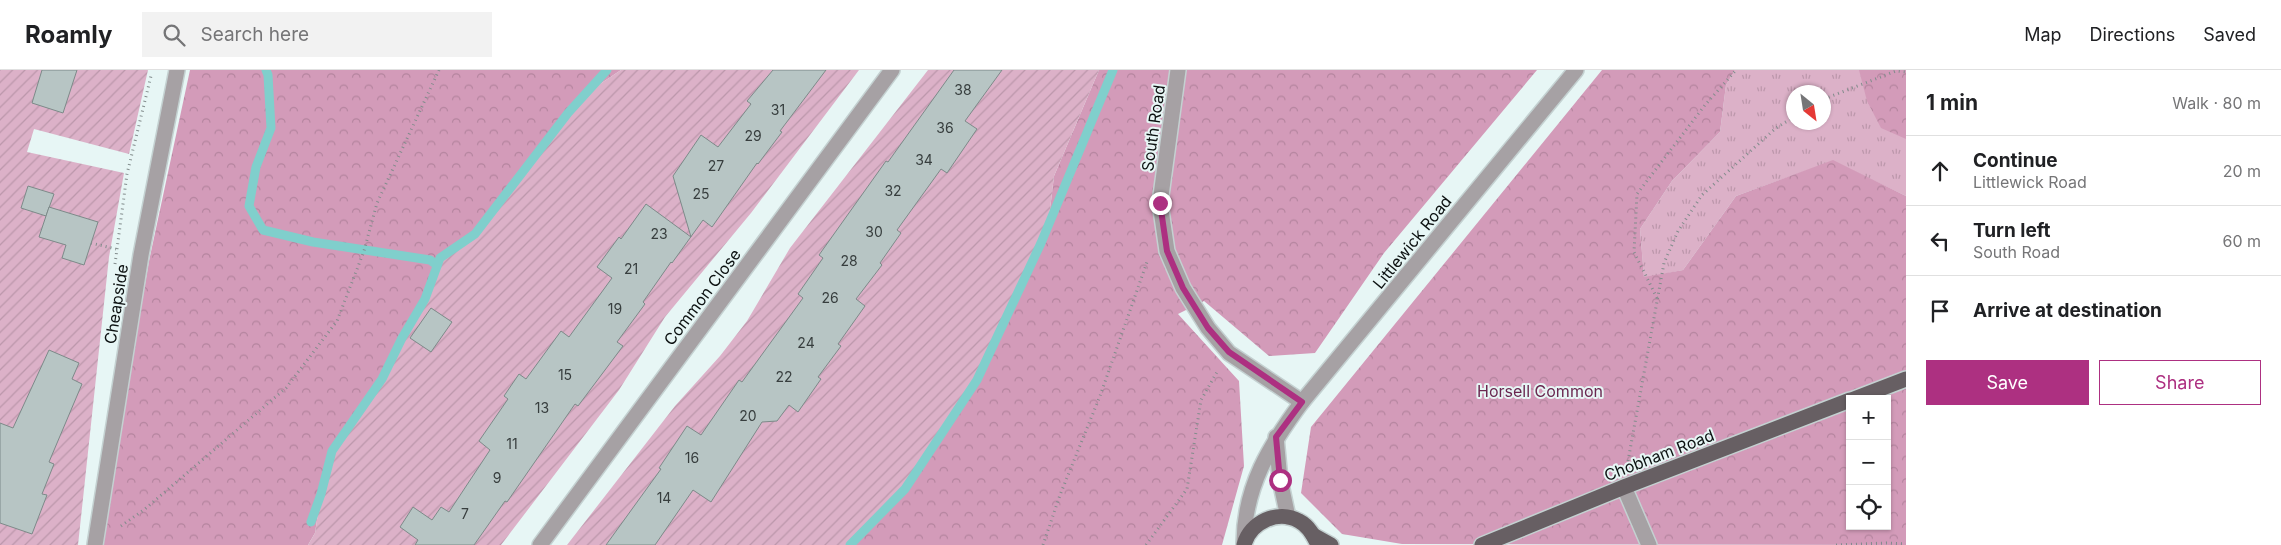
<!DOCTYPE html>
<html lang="en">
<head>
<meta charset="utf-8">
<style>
	body { margin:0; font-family:Inter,sans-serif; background:#f2f2f2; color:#202124 }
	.controls { position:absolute; right:15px; bottom:15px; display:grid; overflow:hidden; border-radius:0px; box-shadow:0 1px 4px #0004 }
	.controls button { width:45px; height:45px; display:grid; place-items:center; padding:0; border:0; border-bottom:1px solid #e0e0e0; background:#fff; color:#202124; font:25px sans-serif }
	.compass { position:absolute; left:1786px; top:15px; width:45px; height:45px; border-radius:50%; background:#fff; box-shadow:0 1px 4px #0004; rotate:150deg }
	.stop { position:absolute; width:15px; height:15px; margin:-11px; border:4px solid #ad3081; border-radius:50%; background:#fff }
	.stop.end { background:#ad3081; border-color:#fff; box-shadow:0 1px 5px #0008 }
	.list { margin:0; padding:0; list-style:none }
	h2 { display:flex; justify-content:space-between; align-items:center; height:65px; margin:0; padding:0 20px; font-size:21px }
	h2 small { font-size:16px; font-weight:400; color:#757577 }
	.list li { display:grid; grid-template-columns:32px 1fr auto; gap:15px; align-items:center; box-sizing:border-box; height:70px; padding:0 20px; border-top:1px solid #e0e0e0 }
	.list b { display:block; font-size:19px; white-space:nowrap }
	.list p { margin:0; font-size:16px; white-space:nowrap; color:#757577 }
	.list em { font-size:16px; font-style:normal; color:#757577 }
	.actions { display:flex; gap:10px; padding:15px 20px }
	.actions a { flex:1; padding:11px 0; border:1px solid #ad3081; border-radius:0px; text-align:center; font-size:18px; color:#ad3081 }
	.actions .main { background:#ad3081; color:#fff }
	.icon { flex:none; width:28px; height:28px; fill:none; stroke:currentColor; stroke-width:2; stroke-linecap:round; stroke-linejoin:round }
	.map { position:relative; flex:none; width:1906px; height:475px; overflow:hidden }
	header { display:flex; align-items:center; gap:30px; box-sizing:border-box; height:70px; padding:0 25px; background:#fff; border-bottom:1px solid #e0e0e0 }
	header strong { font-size:24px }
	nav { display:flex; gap:28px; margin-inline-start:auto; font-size:18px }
	.search { width:350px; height:45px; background:#f2f2f2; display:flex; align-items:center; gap:12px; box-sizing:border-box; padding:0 18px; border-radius:0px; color:#757577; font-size:19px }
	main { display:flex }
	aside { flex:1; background:#fff }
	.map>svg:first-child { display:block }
	.grass { fill:url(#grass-tufts); fill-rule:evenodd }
	.forest { fill:url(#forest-crowns); fill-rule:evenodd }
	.garden { fill:url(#garden-furrows) }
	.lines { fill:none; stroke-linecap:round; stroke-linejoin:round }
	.stream { stroke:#80cfcc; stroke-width:9 }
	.building { fill:#b7c5c4; stroke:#7d8a89 }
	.minor-casing { stroke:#c4d1d1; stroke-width:18 }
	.major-casing { stroke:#c4d1d1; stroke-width:18 }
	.path { stroke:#828c8c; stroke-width:3; stroke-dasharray:1 4; stroke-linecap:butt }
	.minor { stroke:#a6a1a4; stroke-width:15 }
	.major { stroke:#675f63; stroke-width:15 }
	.route { stroke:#ad3081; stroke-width:6 }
	.labels { text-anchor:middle; stroke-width:4; stroke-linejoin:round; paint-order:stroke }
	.number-label { font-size:14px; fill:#373e3e }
	.street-label { font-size:16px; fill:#0c1111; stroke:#e7f6f5 }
	.park-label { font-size:16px; fill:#6a2750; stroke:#e7f6f5 }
</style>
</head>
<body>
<header>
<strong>Roamly</strong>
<div class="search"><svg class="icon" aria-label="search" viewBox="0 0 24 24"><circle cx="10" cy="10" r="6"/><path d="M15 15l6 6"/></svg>Search here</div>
<nav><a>Map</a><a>Directions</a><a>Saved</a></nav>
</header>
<main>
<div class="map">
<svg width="1906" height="475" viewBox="0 0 1906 475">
	<defs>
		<pattern id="grass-tufts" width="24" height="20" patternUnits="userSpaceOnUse" patternTransform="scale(1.25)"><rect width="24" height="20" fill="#dcb1c8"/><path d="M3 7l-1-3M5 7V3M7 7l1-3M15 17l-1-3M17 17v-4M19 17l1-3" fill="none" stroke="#bc97ab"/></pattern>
		<pattern id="forest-crowns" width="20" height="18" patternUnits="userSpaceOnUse" patternTransform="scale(1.25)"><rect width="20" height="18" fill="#d39bb9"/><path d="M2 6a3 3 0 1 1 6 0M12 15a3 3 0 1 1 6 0" fill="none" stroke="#b4849e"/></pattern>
		<pattern id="garden-furrows" width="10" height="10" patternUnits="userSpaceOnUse" patternTransform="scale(1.25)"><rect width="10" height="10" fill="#dcb1c8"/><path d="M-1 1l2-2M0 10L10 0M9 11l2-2" fill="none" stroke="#bc97ab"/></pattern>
	</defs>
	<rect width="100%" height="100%" fill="#e7f6f5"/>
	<path class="grass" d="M1735,0H1906V126L1833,91L1736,126L1683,200L1644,208L1640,159L1672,111L1720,62L1726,15ZM1794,22H1824V52H1794Z"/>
	<g class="forest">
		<path d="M190,0H621L585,24L475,164L440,188L425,229L402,268L382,309L332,381L321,424L315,463L308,475H100L149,191Z"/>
		<path d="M1099,0H1537L1384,183L1315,283L1269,286L1204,231L1178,244L1239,311L1244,396L1222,475H850L905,419L974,313L1048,156L1054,106Z"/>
		<path d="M1602,0H1735L1726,15L1720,62L1672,111L1640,159L1644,207L1683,200L1736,126L1833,90L1906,126V475L1402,474L1342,464L1301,423L1311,357ZM1850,329H1887V456H1850Z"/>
		<path d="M1859,0H1906V69L1881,58L1867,31Z"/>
	</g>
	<g class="garden">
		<path d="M0,0H148L129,84L34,59L27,82L124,103L109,187L78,475H0Z"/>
		<path d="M621,0H859L751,143L665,247L619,320L501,475H308L315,463L321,424L332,381L382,309L402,268L425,229L440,188L475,164L585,24Z"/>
		<path d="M928,0H1099L1054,106L1048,156L974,313L905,419L850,475H567L675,336L720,286L747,251L790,178Z"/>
	</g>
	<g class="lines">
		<g class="stream">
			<path d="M266,0L268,5L271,58L256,97L249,136L263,160L313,172L430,190L437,195"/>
			<path d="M311,452L321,424L332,381L382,309L402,268L425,229L440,188L475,164L568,43L607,0"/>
			<path d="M850,475L905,419L977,310L1041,173L1113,0"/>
		</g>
	</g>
	<g class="building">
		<path d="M42,0H77L63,43L32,33Z"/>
		<path d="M773,0H826L780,61L782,62L758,94L757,93L712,157L703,150L672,193L671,192L643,232L645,234L617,272L623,276L578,336L575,334L507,432L505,431L474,475H415L418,470L400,457L413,437L432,450L441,437L449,442L490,380L479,371L508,329L504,326L519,304L526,309L561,261L569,267L612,208L597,197L619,167L621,169L646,134L691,167L673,106L701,65L718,77L751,34L747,31Z"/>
		<path d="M954,0H1002L965,51L977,59L947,103L941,99L897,160L901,163L880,193L882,195L856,229L865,236L838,274L841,276L818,307L821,309L798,342L789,335L777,351L762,352L711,432L693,420L655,475H606L661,399L659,398L687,356L701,365L739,310L742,312L803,228L798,224L823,188L819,185L886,91L888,92Z"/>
		<path d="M28,116L54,124L46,146L21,138Z"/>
		<path d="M49,137L98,152L84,195L62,188L66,175L39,167Z"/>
		<path d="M431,238L452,252L431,282L410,268Z"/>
		<path d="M49,280L79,293L72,309L82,314L49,392L54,394L42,424L47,425L32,464L0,453V353L13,358Z"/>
	</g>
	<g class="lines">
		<g class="minor-casing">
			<g id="minor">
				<path d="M1178,0L1160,133L1167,181L1183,218L1208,258L1229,283L1302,332"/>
				<path d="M1276,367L1280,410L1288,447"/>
				<path d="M1624,417L1649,475"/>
				<path d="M1244,473C1244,417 1270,375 1302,332L1576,0"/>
				<path d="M95,475L141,185L177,0"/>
				<path d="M540,475L892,0"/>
			</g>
		</g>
		<g class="major-casing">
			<g id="major">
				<path d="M1854,329L1906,309"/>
				<path d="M1313,465L1331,475"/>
				<path d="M1244,475C1250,452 1278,439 1299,451C1309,456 1314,466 1318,475"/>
				<path d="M1482,475L1624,417L1850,330"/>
			</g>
		</g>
		<g class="path">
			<path d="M1824,29L1896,1L1906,2"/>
			<path d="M91,173L116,179"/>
			<path d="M115,194L127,104L151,6"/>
			<path d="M1657,228L1634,182L1637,124L1705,35L1736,0"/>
			<path d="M1628,391L1664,193L1678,161L1702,125L1776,58L1794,47"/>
			<path d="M121,456L145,439L286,318L337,251L364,181L377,133L439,0"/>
			<path d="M1043,475L1060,425L1100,326L1147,192"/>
			<path d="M1146,475L1187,419L1201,330L1217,302"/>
			<path d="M1836,475L1886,473L1906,474"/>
		</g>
		<use href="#minor" class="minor"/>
		<use href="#major" class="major"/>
	</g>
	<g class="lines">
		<path class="route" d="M1160,133L1167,181L1183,218L1208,258L1229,282L1302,332L1276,367L1280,410"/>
	</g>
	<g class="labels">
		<g class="number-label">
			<text x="963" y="25">38</text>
			<text x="778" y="45">31</text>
			<text x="945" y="63">36</text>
			<text x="753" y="71">29</text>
			<text x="924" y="95">34</text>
			<text x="716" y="101">27</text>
			<text x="893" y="126">32</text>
			<text x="701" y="129">25</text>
			<text x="874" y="167">30</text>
			<text x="659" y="169">23</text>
			<text x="849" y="196">28</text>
			<text x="631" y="204">21</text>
			<text x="830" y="233">26</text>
			<text x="615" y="244">19</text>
			<text x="806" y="278">24</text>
			<text x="565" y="310">15</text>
			<text x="784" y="312">22</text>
			<text x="542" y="343">13</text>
			<text x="748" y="351">20</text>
			<text x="512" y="379">11</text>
			<text x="692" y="393">16</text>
			<text x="497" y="413">9</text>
			<text x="664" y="433">14</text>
			<text x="465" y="449">7</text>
		</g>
		<g class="street-label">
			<text transform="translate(1153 58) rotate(-82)" y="6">South Road</text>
			<text transform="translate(1412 172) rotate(-51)" y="6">Littlewick Road</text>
			<text transform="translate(702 227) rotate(-53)" y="6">Common Close</text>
			<text transform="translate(116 234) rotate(-81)" y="6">Cheapside</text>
			<text transform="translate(1659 385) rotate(-21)" y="6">Chobham Road</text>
		</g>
		<g class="park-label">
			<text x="1540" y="327">Horsell Common</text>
		</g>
	</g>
</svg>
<div class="controls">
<button>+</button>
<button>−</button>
<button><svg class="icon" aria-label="locate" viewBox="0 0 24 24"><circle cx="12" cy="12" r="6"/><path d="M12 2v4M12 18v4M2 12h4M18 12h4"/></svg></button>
</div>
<svg class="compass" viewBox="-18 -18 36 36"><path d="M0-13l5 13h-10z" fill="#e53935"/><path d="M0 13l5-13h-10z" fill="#757577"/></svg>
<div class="stop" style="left:1280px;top:410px"></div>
<div class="stop end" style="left:1160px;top:133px"></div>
</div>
<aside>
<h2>1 min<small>Walk · 80 m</small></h2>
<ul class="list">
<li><svg class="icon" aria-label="ahead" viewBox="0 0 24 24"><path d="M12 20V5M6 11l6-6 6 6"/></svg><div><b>Continue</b><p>Littlewick Road</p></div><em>20 m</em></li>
<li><svg class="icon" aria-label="left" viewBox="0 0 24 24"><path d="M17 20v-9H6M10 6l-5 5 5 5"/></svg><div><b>Turn left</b><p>South Road</p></div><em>60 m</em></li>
<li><svg class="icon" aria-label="arrive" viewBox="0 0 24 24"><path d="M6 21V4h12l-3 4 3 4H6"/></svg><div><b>Arrive at destination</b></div></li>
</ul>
<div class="actions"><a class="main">Save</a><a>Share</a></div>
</aside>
</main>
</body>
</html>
